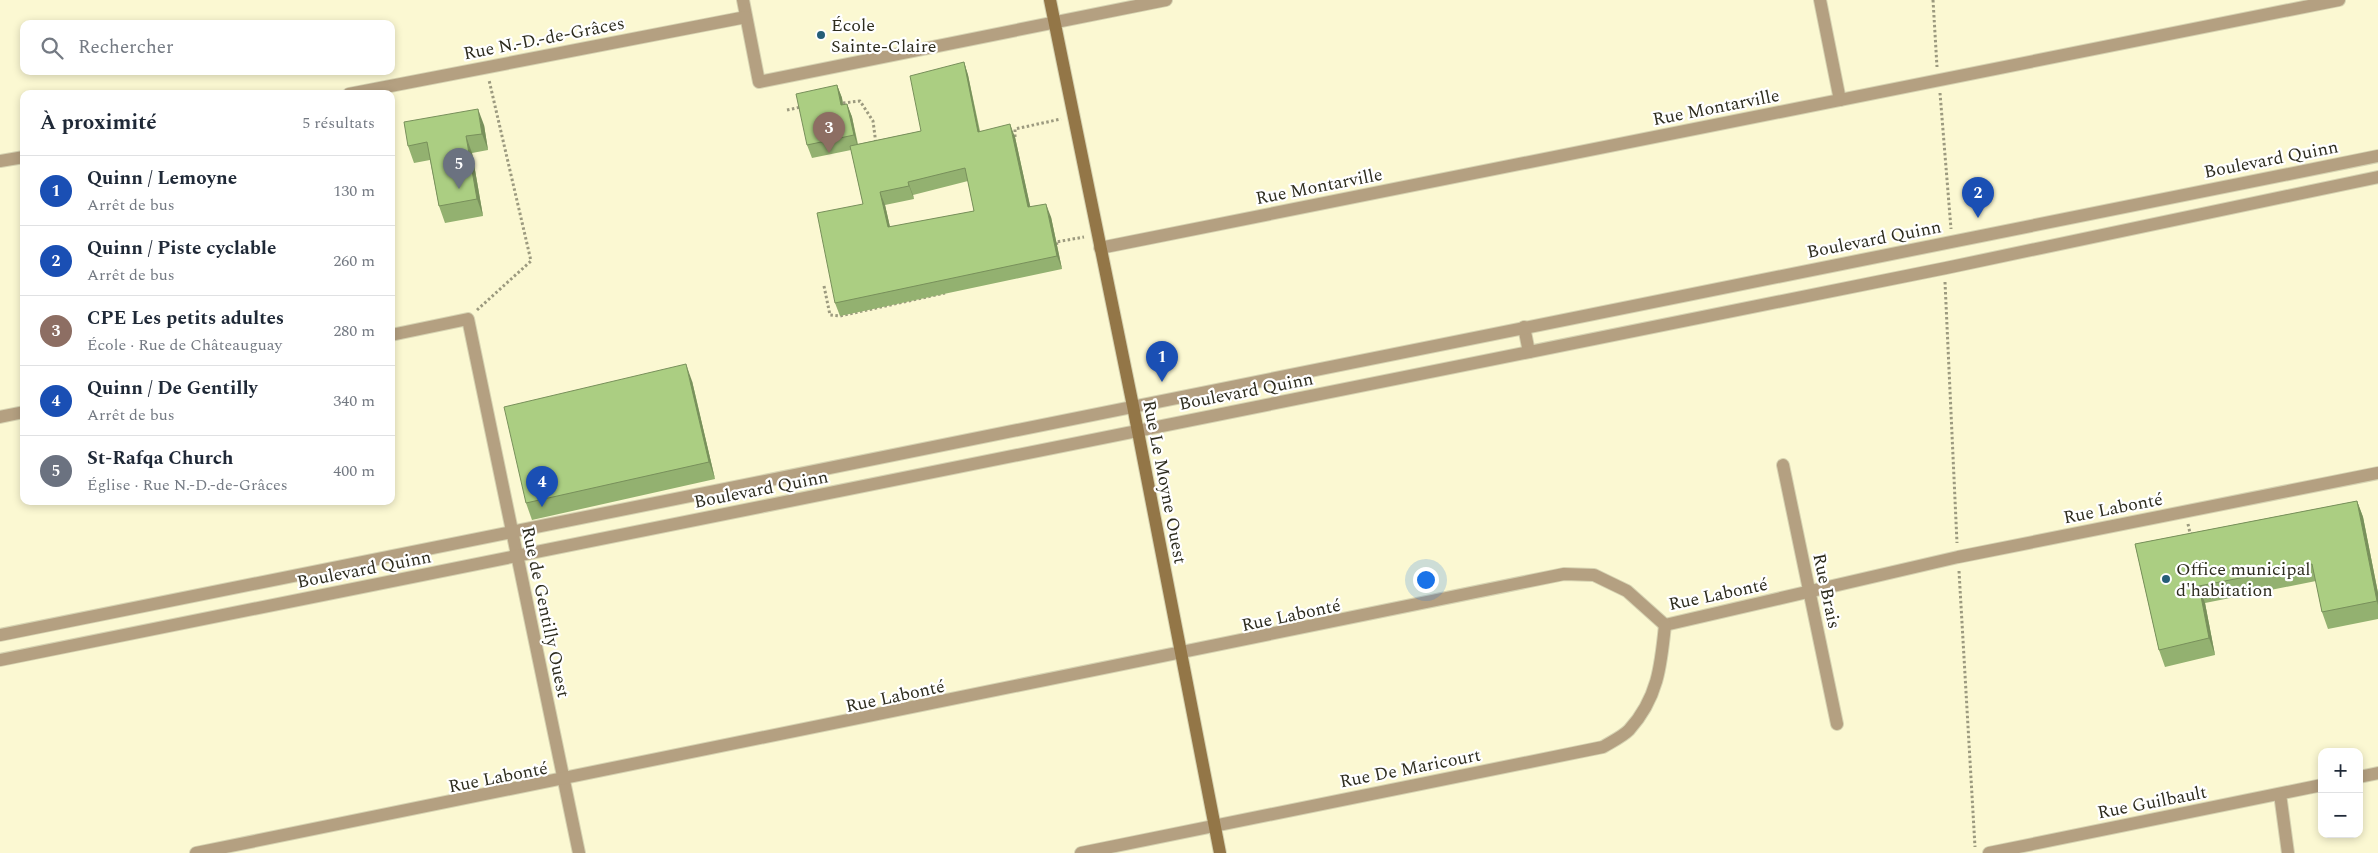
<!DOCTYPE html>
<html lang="fr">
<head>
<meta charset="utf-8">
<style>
	body { margin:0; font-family:Spectral,serif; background:#f2f2f3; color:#1f2937 }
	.controls { position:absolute; right:15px; bottom:15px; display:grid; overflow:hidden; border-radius:10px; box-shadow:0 2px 8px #0003 }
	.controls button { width:45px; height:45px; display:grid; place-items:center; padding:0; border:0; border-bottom:1px solid #e0e1e3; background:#fff; color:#1f2937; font:25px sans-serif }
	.you { position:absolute; left:1425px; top:579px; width:18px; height:18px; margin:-12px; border:4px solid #fff; border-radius:50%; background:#1a73e8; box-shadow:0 0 0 8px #1a73e833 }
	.badge { display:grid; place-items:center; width:32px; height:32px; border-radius:50%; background:#255e78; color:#fff; font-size:16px; font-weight:700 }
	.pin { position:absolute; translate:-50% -41px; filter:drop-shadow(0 1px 2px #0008) }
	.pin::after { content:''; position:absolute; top:26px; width:18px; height:15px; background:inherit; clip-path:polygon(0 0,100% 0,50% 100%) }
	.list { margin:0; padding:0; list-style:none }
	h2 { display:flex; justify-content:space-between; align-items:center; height:65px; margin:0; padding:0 20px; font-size:21px }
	h2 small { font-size:16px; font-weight:400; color:#747a83 }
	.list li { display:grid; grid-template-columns:32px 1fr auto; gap:15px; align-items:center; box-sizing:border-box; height:70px; padding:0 20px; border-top:1px solid #e0e1e3 }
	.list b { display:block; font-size:19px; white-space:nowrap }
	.list p { margin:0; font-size:16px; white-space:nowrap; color:#747a83 }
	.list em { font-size:16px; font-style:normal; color:#747a83 }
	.icon { flex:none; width:28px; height:28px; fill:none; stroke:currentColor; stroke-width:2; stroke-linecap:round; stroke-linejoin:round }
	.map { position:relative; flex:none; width:2378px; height:853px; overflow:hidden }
	.search { position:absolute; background:#fff; box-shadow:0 2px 8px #0003; left:20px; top:20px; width:375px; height:55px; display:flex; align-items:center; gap:12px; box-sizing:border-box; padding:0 18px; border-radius:10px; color:#747a83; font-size:19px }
	.panel { position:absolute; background:#fff; box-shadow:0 2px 8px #0003; left:20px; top:90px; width:375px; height:415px; border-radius:10px }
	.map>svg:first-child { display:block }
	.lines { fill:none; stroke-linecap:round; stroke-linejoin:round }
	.street-casing { stroke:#d6d3b2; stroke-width:14 }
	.secondary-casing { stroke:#d6d3b2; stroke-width:14 }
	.path { stroke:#9c9a7f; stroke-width:3; stroke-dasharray:2.5 2.5; stroke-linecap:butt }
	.street { stroke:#b4a081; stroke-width:12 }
	.secondary { stroke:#937647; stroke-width:12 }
	.wall { fill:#93b170; fill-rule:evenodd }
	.shaded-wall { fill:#78905b }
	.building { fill:#abce82; stroke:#78905b; fill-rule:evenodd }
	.poi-dot { fill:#255e78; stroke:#fff; stroke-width:2 }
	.labels { text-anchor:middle; stroke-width:4.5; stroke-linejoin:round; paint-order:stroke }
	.poi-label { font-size:18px; fill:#2d2c1e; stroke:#fff; text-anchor:start }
	.street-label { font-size:18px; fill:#2d2c1e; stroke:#fff }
</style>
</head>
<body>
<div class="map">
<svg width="2378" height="853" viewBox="0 0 2378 853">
	<rect width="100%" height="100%" fill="#fbf8d2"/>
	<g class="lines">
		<g class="street-casing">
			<g id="street">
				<path d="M743,0L759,82L1166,0"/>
				<path d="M1820,0L1840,100"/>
				<path d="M349,94L746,17"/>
				<path d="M0,161L24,157"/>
				<path d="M1100,248L2339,0"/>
				<path d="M1524,327L1529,352"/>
				<path d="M391,335L468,319L579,853"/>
				<path d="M0,417L24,412"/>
				<path d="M1783,465L1837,724"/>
				<path d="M1665,625L1958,557L2378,473"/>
				<path d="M0,635L2378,156"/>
				<path d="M0,660L1946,268L2378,177"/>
				<path d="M2359,777L2378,773"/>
				<path d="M2280,794L2288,853"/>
				<path d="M196,853C653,764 1109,671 1564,574L1594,575L1627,591L1665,625"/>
				<path d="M1081,853L1603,747C1611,742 1622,737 1629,730C1658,698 1661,665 1665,625"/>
				<path d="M1989,853L2322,785"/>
			</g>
		</g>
		<g class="secondary-casing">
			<path id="secondary" d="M1050,0L1133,406L1220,853"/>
		</g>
		<g class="path">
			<path d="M1933,0L1937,67"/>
			<path d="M1940,93L1951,229"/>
			<path d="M843,103L860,101L873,121L876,144"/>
			<path d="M787,110L801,107"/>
			<path d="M1015,137V129L1061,119"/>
			<path d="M1057,245L1056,242L1084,237"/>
			<path d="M1945,282L1957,543"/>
			<path d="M824,286L830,315L840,316L945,293"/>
			<path d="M477,310L531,261L489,80"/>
			<path d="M2188,524L2190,533L2194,536"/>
			<path d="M1959,571L1975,847"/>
		</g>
		<use href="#street" class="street"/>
		<use href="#secondary" class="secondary"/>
	</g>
	<g class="wall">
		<path d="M964,62L968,75L980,131L1015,137L1030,206L1051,217L1062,269L840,316L835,303L863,204L851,150L812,158L807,145L837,85L842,98L843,105L847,104L852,117L858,144L921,131ZM968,181L974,211L890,227L885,205L914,199L913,195Z"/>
		<path d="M484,125L488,150L472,153L483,216L445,223L439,206L430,160L414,163L408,146Z"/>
		<path d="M692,381L715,479L532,520L526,503Z"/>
		<path d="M2357,501L2363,517L2378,593V619L2328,629L2322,612L2316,581L2205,603L2215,655L2165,667L2159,650L2135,544Z"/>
	</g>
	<g class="shaded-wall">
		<path d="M964,62L968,75L982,145L978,132Z"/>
		<path d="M837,85L842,98L845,118L841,105Z"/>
		<path d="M847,104L852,117L858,148L854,135Z"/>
		<path d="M478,109L484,125L488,150L482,134Z"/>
		<path d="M1010,124L1015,137L1033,219L1028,207Z"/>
		<path d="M466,136L472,153L483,216L477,199Z"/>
		<path d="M908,182L913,195L914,199L909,186Z"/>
		<path d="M880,192L885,205L893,240L888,227Z"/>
		<path d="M1046,204L1051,217L1062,269L1057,256Z"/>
		<path d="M686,364L692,381L715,479L709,462Z"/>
		<path d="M2357,501L2363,517L2378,593V605L2377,601Z"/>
		<path d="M2199,586L2205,603L2215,655L2209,638Z"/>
	</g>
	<g class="building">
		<path d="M964,62L978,132L1010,124L1028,207L1046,204L1057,256L835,303L817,213L863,204L850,146L921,131L910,76ZM965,168L974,211L888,227L880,192L909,186L908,182Z"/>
		<path d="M837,85L841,105L847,104L854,135L807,145L796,94Z"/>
		<path d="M478,109L482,134L466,136L477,199L439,206L427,142L408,146L404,122Z"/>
		<path d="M686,364L709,462L526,503L504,407Z"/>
		<path d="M2357,501L2377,601L2322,612L2312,564L2199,586L2209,638L2159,650L2135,544Z"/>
	</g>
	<g class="poi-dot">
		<circle cx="821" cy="35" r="5"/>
		<circle cx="2166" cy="579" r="5"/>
	</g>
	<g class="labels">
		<g class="poi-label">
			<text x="831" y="31">École<tspan x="831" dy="21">Sainte-Claire</tspan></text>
			<text x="2176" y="575">Office municipal<tspan x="2176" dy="21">d'habitation</tspan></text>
		</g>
		<g class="street-label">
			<text transform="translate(544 38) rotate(-11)" y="6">Rue N.-D.-de-Grâces</text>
			<text transform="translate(1716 107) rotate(-11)" y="6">Rue Montarville</text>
			<text transform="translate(2271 159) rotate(-11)" y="6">Boulevard Quinn</text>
			<text transform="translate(1319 186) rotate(-11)" y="6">Rue Montarville</text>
			<text transform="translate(1874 239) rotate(-11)" y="6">Boulevard Quinn</text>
			<text transform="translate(1246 391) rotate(-11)" y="6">Boulevard Quinn</text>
			<text transform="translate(1165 482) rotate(79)" y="6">Rue Le Moyne Ouest</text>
			<text transform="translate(761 489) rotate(-11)" y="6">Boulevard Quinn</text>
			<text transform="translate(2113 508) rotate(-11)" y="6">Rue Labonté</text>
			<text transform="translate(364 569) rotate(-11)" y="6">Boulevard Quinn</text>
			<text transform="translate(1827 591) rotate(78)" y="6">Rue Brais</text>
			<text transform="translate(1718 594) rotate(-12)" y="6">Rue Labonté</text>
			<text transform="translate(546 612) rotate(78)" y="6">Rue de Gentilly Ouest</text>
			<text transform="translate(1291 615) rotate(-12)" y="6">Rue Labonté</text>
			<text transform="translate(895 696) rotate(-12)" y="6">Rue Labonté</text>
			<text transform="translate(1410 768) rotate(-11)" y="6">Rue De Maricourt</text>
			<text transform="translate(498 777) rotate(-11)" y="6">Rue Labonté</text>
			<text transform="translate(2152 802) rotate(-11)" y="6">Rue Guilbault</text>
		</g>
	</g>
</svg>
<div class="controls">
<button>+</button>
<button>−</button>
</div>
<div class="you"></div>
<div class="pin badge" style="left:1162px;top:382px;background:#1a4fb4">1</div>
<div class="pin badge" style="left:1978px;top:218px;background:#1a4fb4">2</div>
<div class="pin badge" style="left:829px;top:153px;background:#8d6e63">3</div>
<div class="pin badge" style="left:542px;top:507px;background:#1a4fb4">4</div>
<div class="pin badge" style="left:459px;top:189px;background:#6b7280">5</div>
<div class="search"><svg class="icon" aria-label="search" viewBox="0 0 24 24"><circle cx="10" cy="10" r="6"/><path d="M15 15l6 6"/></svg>Rechercher</div>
<section class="panel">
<h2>À proximité<small>5 résultats</small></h2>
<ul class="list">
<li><span class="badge" style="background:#1a4fb4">1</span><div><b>Quinn / Lemoyne</b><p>Arrêt de bus</p></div><em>130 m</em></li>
<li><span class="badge" style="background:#1a4fb4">2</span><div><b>Quinn / Piste cyclable</b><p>Arrêt de bus</p></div><em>260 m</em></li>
<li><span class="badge" style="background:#8d6e63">3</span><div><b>CPE Les petits adultes</b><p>École · Rue de Châteauguay</p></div><em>280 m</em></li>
<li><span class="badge" style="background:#1a4fb4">4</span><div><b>Quinn / De Gentilly</b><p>Arrêt de bus</p></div><em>340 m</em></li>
<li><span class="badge" style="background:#6b7280">5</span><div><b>St-Rafqa Church</b><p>Église · Rue N.-D.-de-Grâces</p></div><em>400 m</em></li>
</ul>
</section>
</div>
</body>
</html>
